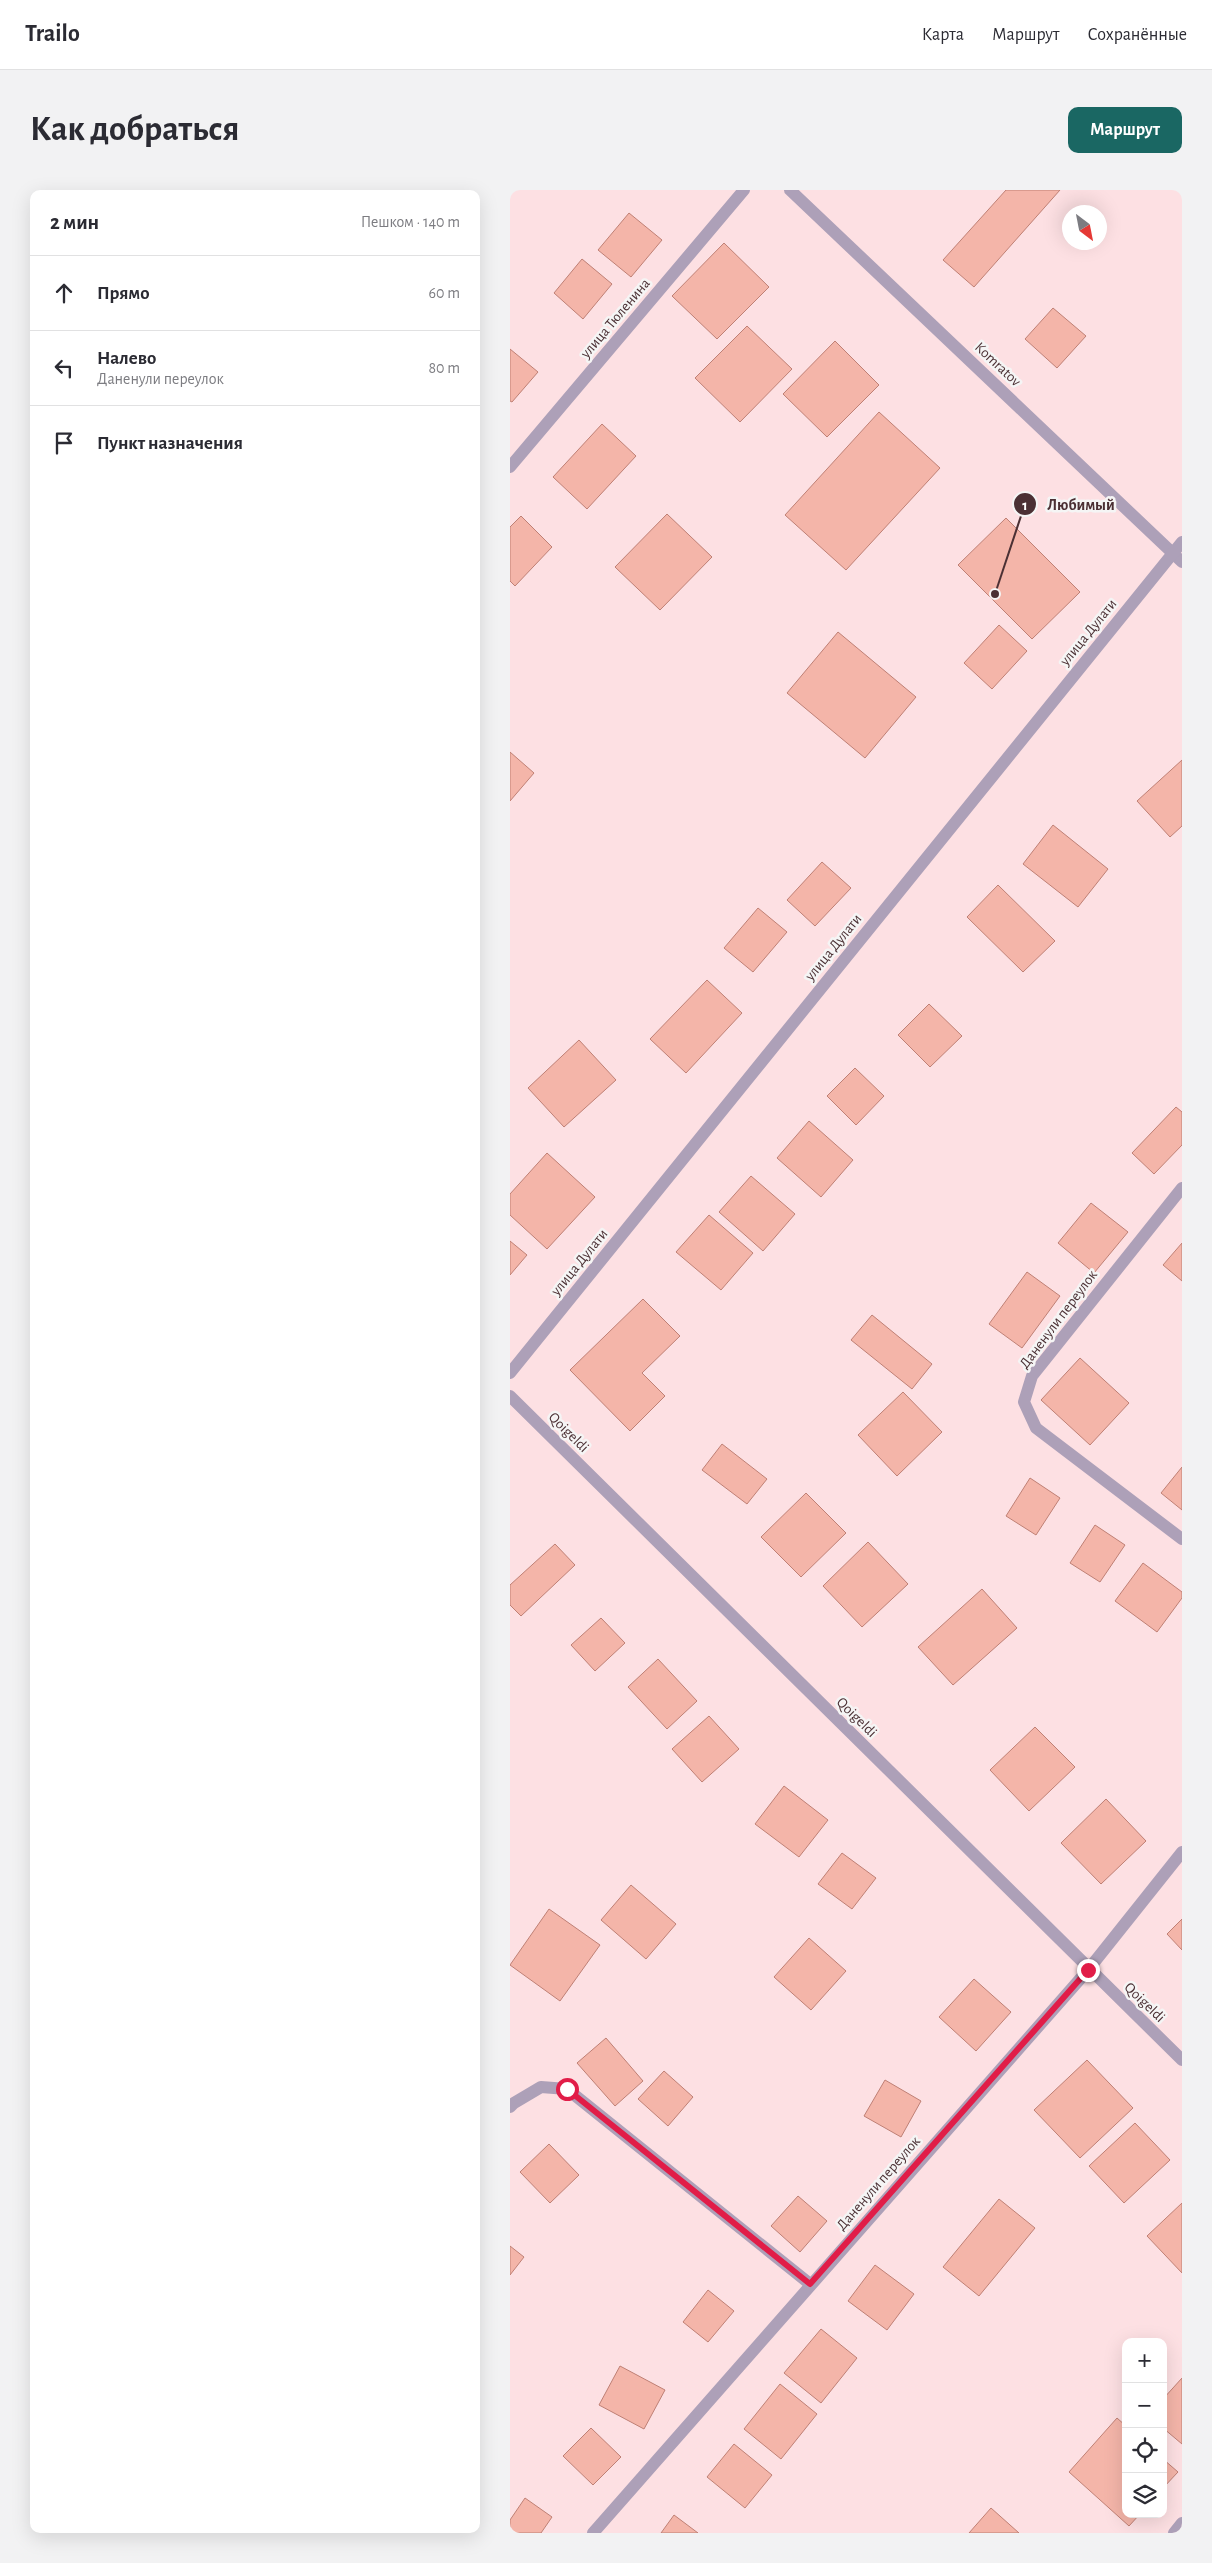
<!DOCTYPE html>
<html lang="ru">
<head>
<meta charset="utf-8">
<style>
	body { margin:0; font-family:"Alegreya Sans",sans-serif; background:#f2f2f3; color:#2b2b33 }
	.controls { position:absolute; right:15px; bottom:15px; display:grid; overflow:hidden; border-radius:10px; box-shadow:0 5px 20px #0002 }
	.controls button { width:45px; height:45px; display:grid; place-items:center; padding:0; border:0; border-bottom:1px solid #e1e1e2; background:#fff; color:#2b2b33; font:25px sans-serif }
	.compass { position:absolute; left:552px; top:15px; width:45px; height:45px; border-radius:50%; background:#fff; box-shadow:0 5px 20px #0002; rotate:148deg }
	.stop { position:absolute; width:15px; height:15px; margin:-11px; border:4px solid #e11d48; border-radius:50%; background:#fff }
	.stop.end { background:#e11d48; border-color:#fff; box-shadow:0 1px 5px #0008 }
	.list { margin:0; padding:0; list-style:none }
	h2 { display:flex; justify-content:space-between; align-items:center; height:65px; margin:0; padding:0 20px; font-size:21px }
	h2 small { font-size:16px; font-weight:400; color:#7c7c81 }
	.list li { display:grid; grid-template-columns:32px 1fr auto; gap:15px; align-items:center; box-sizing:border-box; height:75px; padding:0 20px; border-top:1px solid #e1e1e2 }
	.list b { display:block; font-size:19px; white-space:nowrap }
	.list p { margin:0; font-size:16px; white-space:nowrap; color:#7c7c81 }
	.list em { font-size:16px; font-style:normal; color:#7c7c81 }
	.icon { flex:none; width:28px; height:28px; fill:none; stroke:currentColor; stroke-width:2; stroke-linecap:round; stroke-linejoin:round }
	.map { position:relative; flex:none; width:672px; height:2343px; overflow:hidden; border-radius:10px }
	header { display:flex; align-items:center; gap:30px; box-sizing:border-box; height:70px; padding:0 25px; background:#fff; border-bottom:1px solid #e1e1e2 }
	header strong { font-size:24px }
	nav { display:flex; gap:28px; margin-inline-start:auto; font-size:18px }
	.intro { display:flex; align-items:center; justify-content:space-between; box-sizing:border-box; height:120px; padding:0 30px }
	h1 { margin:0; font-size:35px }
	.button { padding:12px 22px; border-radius:10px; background:#1a6763; color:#fff; font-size:18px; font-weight:700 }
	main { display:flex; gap:30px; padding:0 30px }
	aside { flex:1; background:#fff; border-radius:10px; box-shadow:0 5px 20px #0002 }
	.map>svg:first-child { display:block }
	.building { fill:#f4b5a9; stroke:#bf8075 }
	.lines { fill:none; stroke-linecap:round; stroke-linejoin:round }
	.minor { stroke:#ada0b8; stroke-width:12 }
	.route { stroke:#e11d48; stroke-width:6 }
	.labels { text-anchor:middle; stroke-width:5; stroke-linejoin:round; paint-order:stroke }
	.street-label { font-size:15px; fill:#4b3034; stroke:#f5f5f5 }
	.leader { fill:none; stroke:#4b3034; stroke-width:2 }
	.callout-dot { fill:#4b3034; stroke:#f5f5f5; stroke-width:2 }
	.mark-label { font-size:15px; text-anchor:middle; font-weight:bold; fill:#fff }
	.callout-label { font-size:16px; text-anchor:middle; font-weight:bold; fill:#4b3034; stroke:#f5f5f5; stroke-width:5; stroke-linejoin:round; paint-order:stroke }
</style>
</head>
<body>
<header>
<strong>Trailo</strong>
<nav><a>Карта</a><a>Маршрут</a><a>Сохранённые</a></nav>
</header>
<div class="intro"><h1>Как добраться</h1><a class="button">Маршрут</a></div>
<main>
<aside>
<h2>2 мин<small>Пешком · 140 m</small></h2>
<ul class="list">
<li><svg class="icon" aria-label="ahead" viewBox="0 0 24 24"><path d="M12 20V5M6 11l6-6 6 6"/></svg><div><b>Прямо</b></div><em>60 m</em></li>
<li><svg class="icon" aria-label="left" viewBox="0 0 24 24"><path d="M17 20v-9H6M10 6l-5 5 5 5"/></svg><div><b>Налево</b><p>Даненули переулок</p></div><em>80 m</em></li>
<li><svg class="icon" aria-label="arrive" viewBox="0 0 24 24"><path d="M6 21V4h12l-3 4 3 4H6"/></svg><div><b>Пункт назначения</b></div></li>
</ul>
</aside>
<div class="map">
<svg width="672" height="2343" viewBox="0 0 672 2343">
	<rect width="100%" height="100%" fill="#fde0e3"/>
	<g class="building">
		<path d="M496,0H550L464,97L433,70Z"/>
		<path d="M119,23L152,50L121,87L88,60Z"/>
		<path d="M214,53L259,97L207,149L162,106Z"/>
		<path d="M72,69L102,94L73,129L44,103Z"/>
		<path d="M543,118L576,146L547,178L515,149Z"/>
		<path d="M237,136L282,179L230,232L185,188Z"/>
		<path d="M325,151L369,195L317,247L273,204Z"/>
		<path d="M0,159L28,182L2,212L0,211Z"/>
		<path d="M369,222L430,278L336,380L275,325Z"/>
		<path d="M92,234L126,266L77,319L43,287Z"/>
		<path d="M157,324L202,367L150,420L105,377Z"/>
		<path d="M11,326L42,357L5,396L0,391V337Z"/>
		<path d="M496,328L570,402L522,449L448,375Z"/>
		<path d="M489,435L517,461L482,499L454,473Z"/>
		<path d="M328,442L406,507L355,568L277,503Z"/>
		<path d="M0,562L24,583L0,611Z"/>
		<path d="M672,570V636L660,647L627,611Z"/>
		<path d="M543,635L598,679L568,717L513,674Z"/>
		<path d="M312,672L341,698L305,736L277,710Z"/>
		<path d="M488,695L545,751L513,782L457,727Z"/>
		<path d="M248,718L277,742L243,782L214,758Z"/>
		<path d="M197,790L232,823L176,883L140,849Z"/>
		<path d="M419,814L452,846L420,877L388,845Z"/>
		<path d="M69,850L106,890L54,937L18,898Z"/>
		<path d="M345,878L374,906L346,935L317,906Z"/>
		<path d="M666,917L672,922V955L644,984L622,963Z"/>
		<path d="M299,931L343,970L311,1007L267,968Z"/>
		<path d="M37,963L85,1007L37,1059L0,1025V1004Z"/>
		<path d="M241,986L285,1024L253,1061L209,1022Z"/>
		<path d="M581,1013L618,1042L584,1083L548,1053Z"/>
		<path d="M199,1025L243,1063L211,1100L166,1062Z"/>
		<path d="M0,1051L17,1065L0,1085Z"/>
		<path d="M672,1053V1091L653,1075Z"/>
		<path d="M517,1082L550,1106L512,1158L479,1134Z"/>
		<path d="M133,1109L170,1146L132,1183L155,1206L120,1241L60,1180Z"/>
		<path d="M362,1125L422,1174L402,1199L341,1150Z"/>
		<path d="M570,1168L619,1213L580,1255L531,1210Z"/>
		<path d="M393,1202L432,1242L387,1286L348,1245Z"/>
		<path d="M212,1254L257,1289L237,1314L192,1280Z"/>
		<path d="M672,1277V1320L651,1303Z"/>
		<path d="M520,1288L550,1308L526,1345L496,1326Z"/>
		<path d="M296,1303L336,1343L291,1387L251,1347Z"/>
		<path d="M585,1335L615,1355L590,1392L560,1373Z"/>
		<path d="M358,1352L398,1394L352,1437L313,1396Z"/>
		<path d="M45,1354L65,1375L11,1426L0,1415V1395Z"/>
		<path d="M633,1373L672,1402V1408L647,1442L605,1411Z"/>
		<path d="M472,1399L507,1438L443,1495L408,1457Z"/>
		<path d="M91,1428L115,1453L85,1481L61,1455Z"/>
		<path d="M148,1469L187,1511L157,1539L118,1497Z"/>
		<path d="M199,1526L229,1559L192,1592L162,1559Z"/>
		<path d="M525,1537L565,1577L519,1621L480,1580Z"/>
		<path d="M274,1596L318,1630L289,1667L245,1634Z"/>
		<path d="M596,1609L636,1651L591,1694L551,1653Z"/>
		<path d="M332,1663L366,1688L342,1719L308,1694Z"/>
		<path d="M121,1695L166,1734L136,1769L91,1730Z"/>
		<path d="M39,1719L90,1755L50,1811L0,1775Z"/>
		<path d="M672,1729V1760L657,1744Z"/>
		<path d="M299,1748L336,1781L301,1820L264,1787Z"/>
		<path d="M464,1789L501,1822L466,1861L429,1827Z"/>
		<path d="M96,1848L133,1891L105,1916L67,1873Z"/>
		<path d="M577,1870L623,1918L570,1968L524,1920Z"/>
		<path d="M154,1881L183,1907L158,1936L128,1909Z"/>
		<path d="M375,1890L411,1911L391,1947L354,1926Z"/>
		<path d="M625,1933L660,1970L614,2013L579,1976Z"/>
		<path d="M39,1954L69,1985L40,2013L10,1982Z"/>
		<path d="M288,2006L317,2031L290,2062L261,2036Z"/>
		<path d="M489,2009L525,2038L469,2106L433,2077Z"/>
		<path d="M672,2013V2083L637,2046Z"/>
		<path d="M0,2056L14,2067L0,2085Z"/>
		<path d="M365,2075L404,2104L377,2140L338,2111Z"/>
		<path d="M198,2100L224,2121L198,2152L173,2132Z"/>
		<path d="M311,2139L347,2168L311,2213L274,2183Z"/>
		<path d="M110,2176L155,2200L134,2239L89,2215Z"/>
		<path d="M672,2188V2254L653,2238V2209Z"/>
		<path d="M270,2194L307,2224L271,2269L234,2239Z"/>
		<path d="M607,2228L616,2236V2324H630L619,2336L559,2282Z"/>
		<path d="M81,2238L111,2267L83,2295L53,2266Z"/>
		<path d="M224,2254L262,2285L235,2318L197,2287Z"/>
		<path d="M653,2269L668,2282L653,2298Z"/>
		<path d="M15,2308L42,2327L31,2343H0V2330Z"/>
		<path d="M481,2318L509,2343H459Z"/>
		<path d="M164,2325L188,2343H151Z"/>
	</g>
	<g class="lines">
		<g class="minor">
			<path d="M280,0L672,372"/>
			<path d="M0,277L234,0"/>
			<path d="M672,998L522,1186L514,1212L526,1238L672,1349"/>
			<path d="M0,1183L672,352"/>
			<path d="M0,1206L672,1870"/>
			<path d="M0,1917L4,1913L31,1897L57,1899L300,2094"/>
			<path d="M83,2343L578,1780L672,1662"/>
			<path d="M664,2343L672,2333"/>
		</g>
	</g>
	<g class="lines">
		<path class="route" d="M57,1899L300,2094L578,1780"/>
	</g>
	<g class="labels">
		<g class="street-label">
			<text transform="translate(105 128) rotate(-50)" y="5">улица Тюленина</text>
			<text transform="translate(488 174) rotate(43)" y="5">Komratov</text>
			<text transform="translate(578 442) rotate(-51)" y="5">улица Дулати</text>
			<text transform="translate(323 757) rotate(-51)" y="5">улица Дулати</text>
			<text transform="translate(69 1072) rotate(-51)" y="5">улица Дулати</text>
			<text transform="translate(548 1129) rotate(-53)" y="5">Даненули переулок</text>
			<text transform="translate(59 1242) rotate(45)" y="5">Qoigeldi</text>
			<text transform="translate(347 1527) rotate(45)" y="5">Qoigeldi</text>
			<text transform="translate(635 1812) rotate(44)" y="5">Qoigeldi</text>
			<text transform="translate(368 1993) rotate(-49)" y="5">Даненули переулок</text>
		</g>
	</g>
	<path class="leader" d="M485 404L515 314"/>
	<g class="callout-dot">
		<circle cx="485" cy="404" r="5"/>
		<circle cx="515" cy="314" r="12"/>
	</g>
	<g class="mark-label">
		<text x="515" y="320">1</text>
	</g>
	<g class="callout-label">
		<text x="571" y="320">Любимый</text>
	</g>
</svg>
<div class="controls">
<button>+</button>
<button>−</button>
<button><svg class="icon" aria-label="locate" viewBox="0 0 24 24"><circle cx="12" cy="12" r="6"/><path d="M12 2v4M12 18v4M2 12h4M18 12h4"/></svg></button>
<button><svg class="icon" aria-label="layers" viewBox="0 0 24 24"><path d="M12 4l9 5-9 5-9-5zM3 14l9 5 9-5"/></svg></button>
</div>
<svg class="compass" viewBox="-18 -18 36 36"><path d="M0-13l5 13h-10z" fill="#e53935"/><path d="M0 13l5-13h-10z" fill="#7c7c81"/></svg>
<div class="stop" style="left:57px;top:1899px"></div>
<div class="stop end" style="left:578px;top:1780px"></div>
</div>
</main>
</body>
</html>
